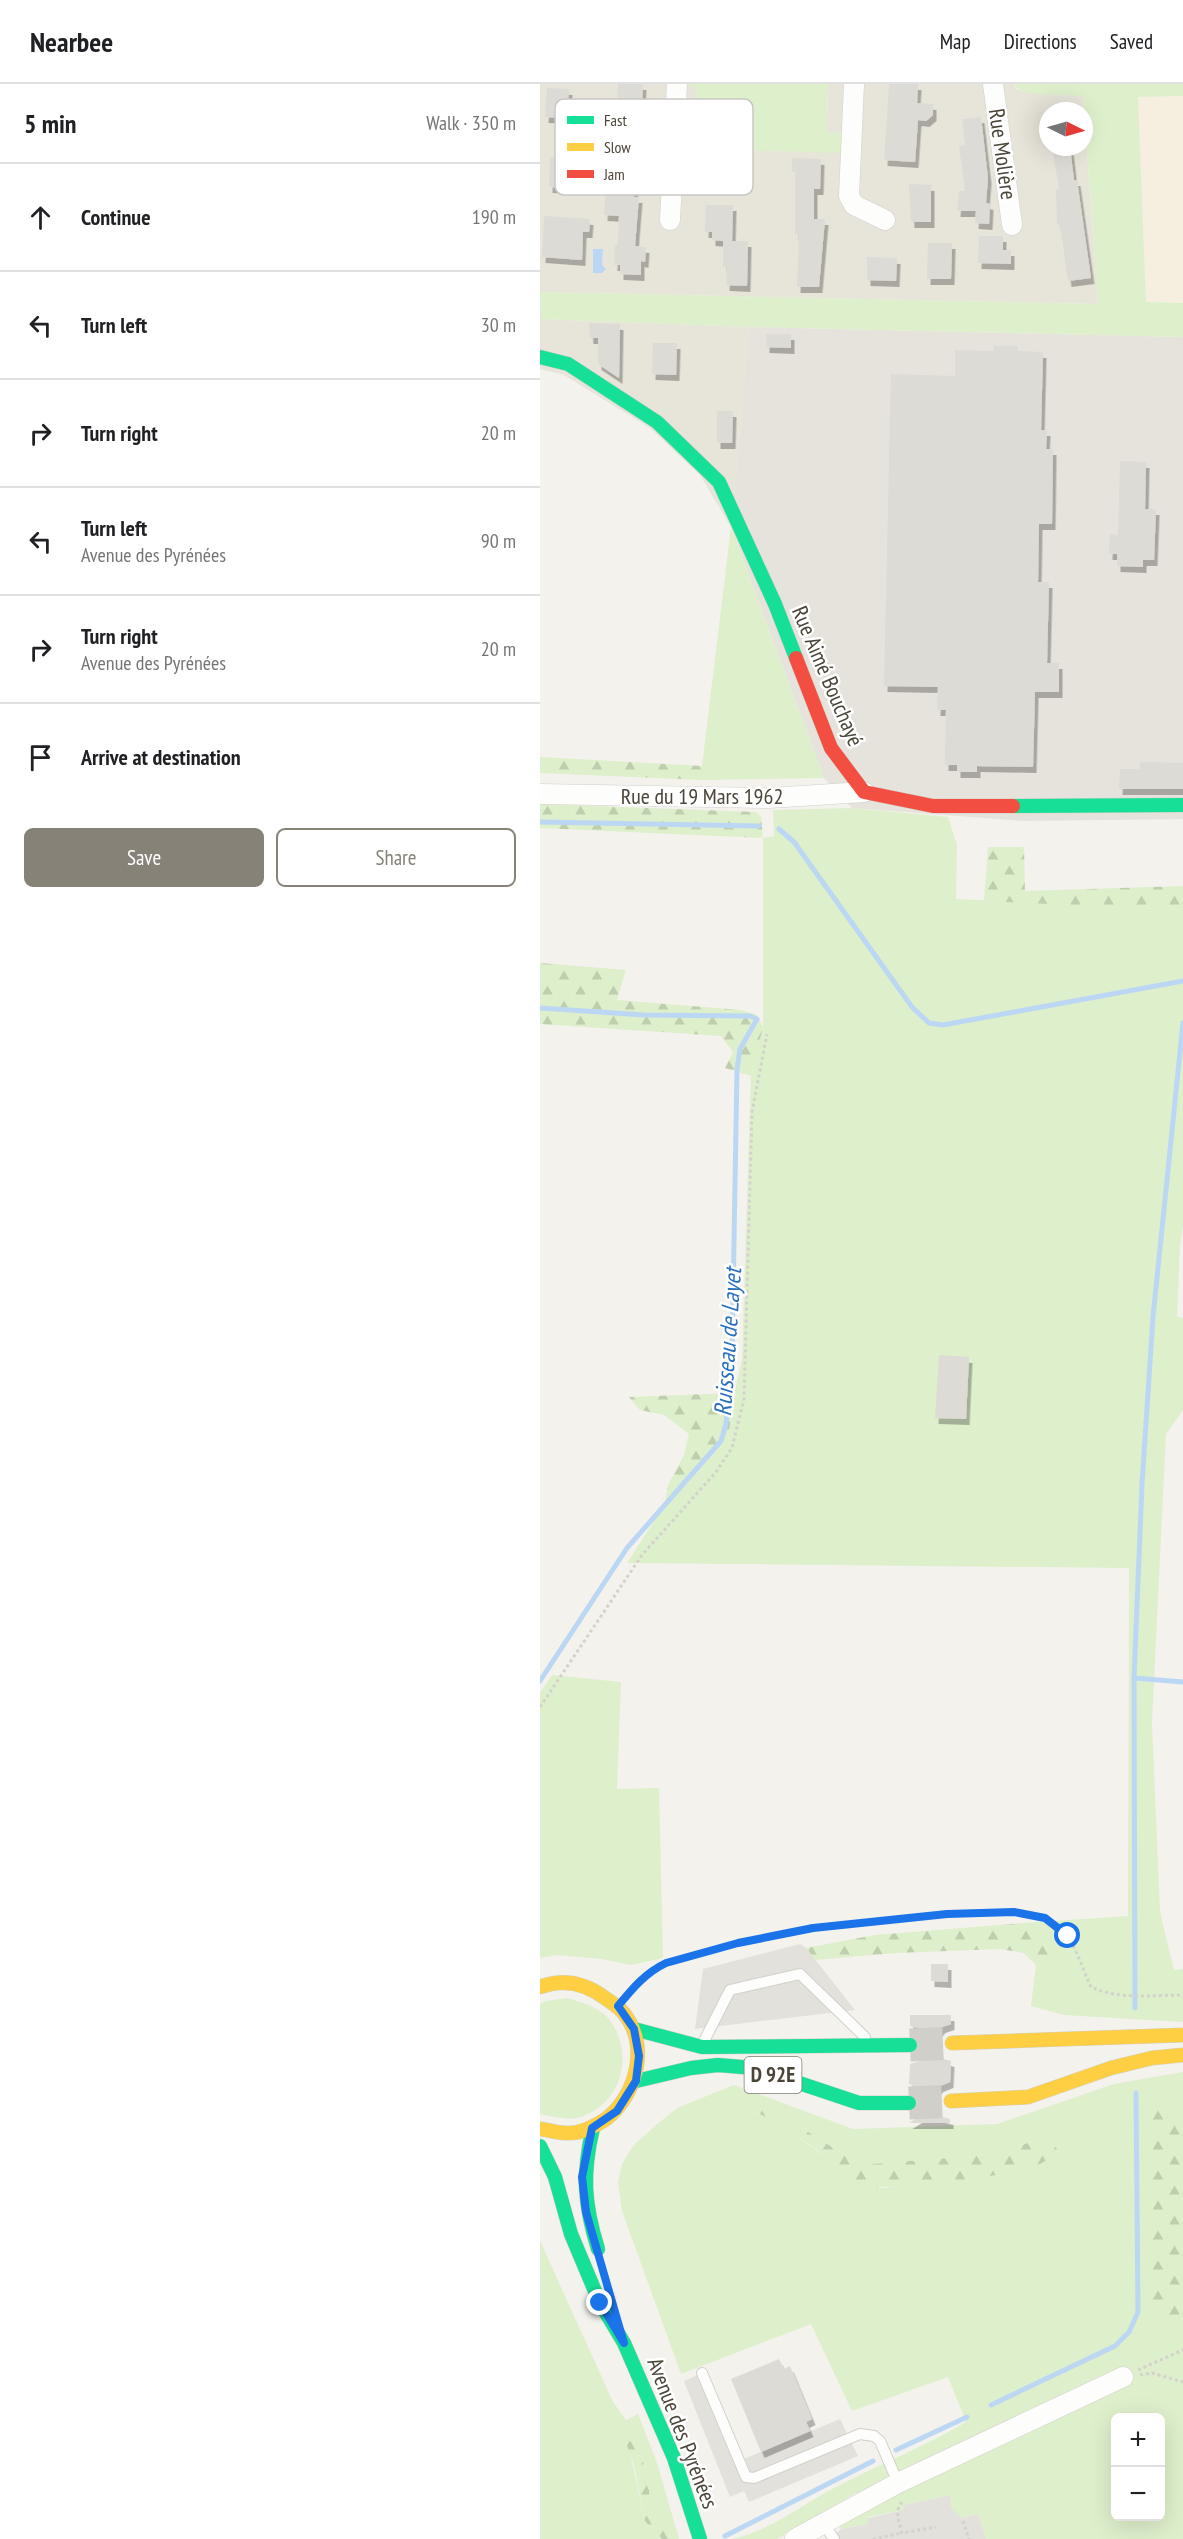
<!DOCTYPE html>
<html lang="en">
<head>
<meta charset="utf-8">
<style>
	body { margin:0; font-family:"PT Sans Narrow",sans-serif; background:#f2f2f2; color:#202124 }
	.controls { position:absolute; right:18px; bottom:18px; display:grid; overflow:hidden; border-radius:9px; box-shadow:0 6px 24px #0002 }
	.controls button { width:54px; height:54px; display:grid; place-items:center; padding:0; border:0; border-bottom:2px solid #e0e0e0; background:#fff; color:#202124; font:30px sans-serif }
	.compass { position:absolute; left:499px; top:18px; width:54px; height:54px; border-radius:50%; background:#fff; box-shadow:0 6px 24px #0002; rotate:95deg }
	.stop { position:absolute; width:18px; height:18px; margin:-14px; border:4px solid #1a73e8; border-radius:50%; background:#fff }
	.stop.end { background:#1a73e8; border-color:#fff; box-shadow:0 2px 6px #0008 }
	.list { margin:0; padding:0; list-style:none }
	h2 { display:flex; justify-content:space-between; align-items:center; height:78px; margin:0; padding:0 24px; font-size:26px }
	h2 small { font-size:20px; font-weight:400; color:#757577 }
	.list li { display:grid; grid-template-columns:39px 1fr auto; gap:18px; align-items:center; box-sizing:border-box; height:108px; padding:0 24px; border-top:2px solid #e0e0e0 }
	.list b { display:block; font-size:22px; white-space:nowrap }
	.list p { margin:0; font-size:20px; white-space:nowrap; color:#757577 }
	.list em { font-size:20px; font-style:normal; color:#757577 }
	.actions { display:flex; gap:12px; padding:18px 24px }
	.actions a { flex:1; padding:14px 0; border:2px solid #868277; border-radius:9px; text-align:center; font-size:21px; color:#868277 }
	.actions .main { background:#868277; color:#fff }
	.icon { flex:none; width:33px; height:33px; fill:none; stroke:currentColor; stroke-width:2; stroke-linecap:round; stroke-linejoin:round }
	.map { position:relative; flex:none; width:643px; height:2455px; overflow:hidden }
	header { display:flex; align-items:center; gap:36px; box-sizing:border-box; height:84px; padding:0 30px; background:#fff; border-bottom:2px solid #e0e0e0 }
	header strong { font-size:28px }
	nav { display:flex; gap:33px; margin-inline-start:auto; font-size:21px }
	main { display:flex }
	aside { flex:1; background:#fff }
	.map>svg:first-child { display:block }
	.residential { fill:#e7e4da }
	.commercial { fill:#f6efe0 }
	.industrial { fill:#e6e2dc }
	.green { fill:#deefcc; fill-rule:evenodd }
	.forest { fill:url(#forest-firs) }
	.parking { fill:#e2e1dc }
	.water { fill:#bcd7f3 }
	.lines { fill:none; stroke-linecap:round; stroke-linejoin:round }
	.stream { stroke:#bcd7f3; stroke-width:5 }
	.building { fill:#dddbd5; filter:url(#shadow) }
	.highway-tunnel { stroke:#d1cfc9; stroke-width:33; stroke-dasharray:33 16; stroke-linecap:butt }
	.lane-casing { stroke:#d1d0ca; stroke-width:12 }
	.street-casing { stroke:#d1d0ca; stroke-width:21 }
	.fast-casing { stroke:#d3d0c3; stroke-width:15 }
	.slow-casing { stroke:#d3d0c3; stroke-width:15 }
	.jam-casing { stroke:#d3d0c3; stroke-width:15 }
	.path { stroke:#d3d2cb; stroke-width:3; stroke-dasharray:3 3; stroke-linecap:butt }
	.lane { stroke:#fdfdfc; stroke-width:10 }
	.street { stroke:#fdfdfc; stroke-width:20 }
	.fast { stroke:#16e098; stroke-width:14 }
	.slow { stroke:#ffcf43; stroke-width:14 }
	.jam { stroke:#f24e42; stroke-width:14 }
	.route { stroke:#1a73e8; stroke-width:8 }
	.labels { text-anchor:middle; stroke-width:5; stroke-linejoin:round; paint-order:stroke }
	.shield { fill:#fff; stroke:#817d73; stroke-width:1.5 }
	.shield-label { font-size:21px; font-weight:bold; fill:#4b4537 }
	.street-label { font-size:22px; fill:#4b4537; stroke:#fff }
	.water-label { font-size:24px; font-style:italic; fill:#2870bf; stroke:#fff }
	.key { fill:#fff; stroke:#c9c7c3; stroke-width:1.5 }
	.key-label { font-size:16px; fill:#4b4537 }
</style>
</head>
<body>
<header>
<strong>Nearbee</strong>
<nav><a>Map</a><a>Directions</a><a>Saved</a></nav>
</header>
<main>
<aside>
<h2>5 min<small>Walk · 350 m</small></h2>
<ul class="list">
<li><svg class="icon" aria-label="ahead" viewBox="0 0 24 24"><path d="M12 20V5M6 11l6-6 6 6"/></svg><div><b>Continue</b></div><em>190 m</em></li>
<li><svg class="icon" aria-label="left" viewBox="0 0 24 24"><path d="M17 20v-9H6M10 6l-5 5 5 5"/></svg><div><b>Turn left</b></div><em>30 m</em></li>
<li><svg class="icon" aria-label="right" viewBox="0 0 24 24"><path d="M7 20v-9h11M14 6l5 5-5 5"/></svg><div><b>Turn right</b></div><em>20 m</em></li>
<li><svg class="icon" aria-label="left" viewBox="0 0 24 24"><path d="M17 20v-9H6M10 6l-5 5 5 5"/></svg><div><b>Turn left</b><p>Avenue des Pyrénées</p></div><em>90 m</em></li>
<li><svg class="icon" aria-label="right" viewBox="0 0 24 24"><path d="M7 20v-9h11M14 6l5 5-5 5"/></svg><div><b>Turn right</b><p>Avenue des Pyrénées</p></div><em>20 m</em></li>
<li><svg class="icon" aria-label="arrive" viewBox="0 0 24 24"><path d="M6 21V4h12l-3 4 3 4H6"/></svg><div><b>Arrive at destination</b></div></li>
</ul>
<div class="actions"><a class="main">Save</a><a>Share</a></div>
</aside>
<div class="map">
<svg width="643" height="2455" viewBox="0 0 643 2455">
	<defs>
		<pattern id="forest-firs" width="22" height="20" patternUnits="userSpaceOnUse" patternTransform="scale(1.5)"><rect width="22" height="20" fill="#deefcc"/><path d="M5 1l3.5 6h-7zM16 11l3.5 6h-7z" fill="#c0ceb0"/></pattern>
		<filter id="shadow"><feDropShadow dx="3.5" dy="6" stdDeviation="0" flood-color="#0004"/></filter>
	</defs>
	<rect width="100%" height="100%" fill="#f3f2ed"/>
	<g class="residential">
		<path d="M0,0H147V2H156L300,69L301,49H287L288,0H473L476,5L490,9L543,11L544,27H508V63H544V28L558,220L0,208Z"/>
		<path d="M0,235L209,243L191,443L160,391L110,344L24,291L0,285Z"/>
	</g>
	<path class="commercial" d="M643,12V219L606,218L598,13Z"/>
	<path class="industrial" d="M209,243L643,253V735L483,737L312,724L284,694L191,443Z"/>
	<g class="green">
		<path d="M147,0H288L287,48L301,49V69L155,65L156,3L147,2Z"/>
		<path d="M473,0H643V12L598,13L606,218L643,219V253L209,243L0,235V208L558,220L543,12C526,10 482,15 473,0Z"/>
		<path d="M191,443L284,694L162,696V682Z"/>
		<path d="M312,724L408,733L417,761L416,815L643,826V1141L640,1163L637,1232L643,1234V1326L626,1350L612,1638L620,1828L634,1886L643,1885V1938L524,1931L491,1922L496,1881L510,1882L516,1872L483,1839L588,1832L589,1484L87,1479L125,1420L188,1356L194,1309L202,1276L211,992L223,943V754L234,752L233,726Z"/>
		<path d="M12,1591L81,1598L77,1705L119,1704L123,1874L91,1881L61,1875L17,1871L0,1874V1609Z"/>
		<path d="M27,1914C41,1918 57,1922 68,1934C96,1968 82,2023 37,2034C26,2036 11,2032 0,2030V1920L6,1917Z"/>
		<path d="M643,1988V2027L609,2026L619,2235L643,2242V2455H446L438,2430L422,2434L412,2425L410,2411L364,2421V2426L327,2433L328,2440L301,2445L298,2440L320,2419L316,2409L237,2455H191C229,2448 264,2419 298,2402C340,2380 386,2362 426,2338L408,2293L312,2327L271,2240L141,2290L82,2127L78,2098L82,2080L93,2062L115,2042L137,2024L194,2001L313,2045L457,2040L574,2000ZM215,2028L238,2029L311,2075L331,2080L435,2072L509,2054L466,2089L343,2104L320,2100L289,2075L237,2038ZM576,2334H620V2432H576Z"/>
		<path d="M0,2157L73,2318L86,2336L98,2330L117,2379L139,2455H131L125,2436L112,2434C109,2397 104,2370 86,2336L88,2360L105,2437L122,2455H0Z"/>
	</g>
	<g class="forest">
		<path d="M0,673L162,682V696L0,689Z"/>
		<path d="M0,720L216,728L221,732L223,754L0,744Z"/>
		<path d="M448,763H484L485,807L643,802V826L444,817Z"/>
		<path d="M0,879L86,886L77,916L201,926L217,931L223,943L211,992L185,984L193,968L181,952L0,940Z"/>
		<path d="M194,1309L188,1356L125,1420L128,1401L144,1371L149,1350L124,1331L100,1326L89,1313Z"/>
		<path d="M483,1839L516,1872L510,1883L496,1881L484,1869L460,1865L356,1869L275,1876L266,1864L335,1851Z"/>
		<path d="M216,2023L238,2029L311,2075L331,2080L435,2072L509,2054L517,2065C512,2071 508,2076 500,2080C477,2091 341,2110 319,2100C308,2094 298,2081 288,2074C264,2056 241,2040 214,2027Z"/>
		<path d="M609,2025L643,2027V2242L619,2235L607,2215Z"/>
		<path d="M86,2336C104,2369 109,2397 112,2434L125,2436L131,2455H122L105,2437L94,2381L79,2339Z"/>
	</g>
	<g class="parking">
		<path d="M260,1860L266,1864L315,1926L155,1945L163,1885Z"/>
		<path d="M162,2289L199,2377L300,2335L318,2372L209,2418L204,2407L190,2413L144,2297Z"/>
		<path d="M410,2411L412,2425L422,2434L438,2430L446,2455H291L301,2445L328,2440L327,2434L364,2426V2421Z"/>
	</g>
	<path class="water" d="M53,165H63L62,181L66,185L62,189H53Z"/>
	<g class="lines">
		<g class="stream">
			<path d="M0,738L219,742"/>
			<path d="M239,745L254,758L372,923L389,939L403,941L643,897"/>
			<path d="M0,924L104,931L210,932L217,935L200,965L197,985L192,1273L186,1340L181,1357L87,1464L0,1597"/>
			<path d="M594,1594L643,1598"/>
			<path d="M595,1924L594,1594L602,1400L613,1233L643,939"/>
			<path d="M451,2321L575,2262L589,2248L598,2228L596,2009"/>
			<path d="M356,2366L427,2333"/>
			<path d="M185,2452L333,2377"/>
		</g>
	</g>
	<g class="building">
		<path d="M78,0H103L100,54L105,55L103,78L96,77L94,113H99L95,162L106,163L105,178L101,177V191L80,190V181H74L75,161H78L79,132L64,131L67,91L72,92L74,83Z"/>
		<path d="M349,0H378L377,19L393,20V31L386,37L378,36L375,78L344,76Z"/>
		<path d="M7,4L29,5L27,34L5,33Z"/>
		<path d="M441,33L448,94L446,119L450,120L449,140L435,139L436,127H417L419,107H425L419,62L425,61L422,35Z"/>
		<path d="M512,63H530L534,96H537L551,194L528,197L520,140H517L516,106L519,105Z"/>
		<path d="M10,73H34L32,104L9,103Z"/>
		<path d="M252,74L281,75L280,105H274V135H285L279,203H257L259,150H255V88H252Z"/>
		<path d="M369,100L391,101V138H371Z"/>
		<path d="M166,121H193L192,157H191H208L207,202L186,201L187,183H183V157L172,156V148H165Z"/>
		<path d="M4,132L50,135L49,148H43L42,176L2,173Z"/>
		<path d="M439,152H463V166H471V180L438,179Z"/>
		<path d="M388,159H412L411,195H387Z"/>
		<path d="M327,173L357,174L356,197L327,196Z"/>
		<path d="M49,239L80,240L79,294L58,280V254H50Z"/>
		<path d="M226,250H251V264L226,263Z"/>
		<path d="M113,259H137L136,291L112,290Z"/>
		<path d="M454,262H478V267L503,268L501,346H507L506,365H513L512,440H499L498,498H509L507,579H519V608H495L493,683L437,682V688H417V681H405L406,626H397L398,603L344,602L351,290L415,292V266L454,267Z"/>
		<path d="M177,327H193L192,359H177Z"/>
		<path d="M580,377L606,378L605,425H616L614,476H603V483L577,482V470H569L570,450L578,451Z"/>
		<path d="M600,678L643,679V705H579L580,685H600Z"/>
		<path d="M399,1271L429,1273L426,1335L395,1334Z"/>
		<path d="M391,1880H408V1898L391,1897Z"/>
		<path d="M370,1931H411V1940L402,1943L396,1950L393,1959L396,1969L403,1975L411,1977L410,1998L400,2002L394,2009L392,2017L396,2028L402,2033L410,2035V2039H369L385,2029L388,2020L385,2009L378,2003L369,2000L370,1980L380,1977L387,1970L389,1961L386,1951L379,1944L370,1942Z"/>
		<path d="M239,2275L244,2285L250,2282L272,2335L266,2338L270,2347L221,2368L191,2295Z"/>
	</g>
	<g class="lines">
		<g class="highway-tunnel">
			<path d="M370,1961L412,1959"/>
			<path d="M369,2019L411,2017"/>
		</g>
		<g class="lane-casing">
			<g id="lane">
				<path d="M163,1959L190,1906L260,1890L325,1953"/>
				<path d="M162,2289L206,2393L214,2394L320,2350L334,2352L340,2357L358,2399"/>
				<path d="M284,2440L294,2455"/>
			</g>
		</g>
		<g class="street-casing">
			<g id="street">
				<path d="M314,0L309,112L314,121L345,136"/>
				<path d="M453,0L472,141"/>
				<path d="M130,136L137,0"/>
				<path d="M0,710L229,714L324,708"/>
				<path d="M255,2455L358,2399L583,2293"/>
			</g>
		</g>
		<g class="fast-casing">
			<g id="fast">
				<path d="M0,273L28,280L117,338L179,398L235,520L256,574"/>
				<path d="M473,722L643,721"/>
				<path d="M94,1945L162,1963L370,1961"/>
				<path d="M96,1997L151,1984L178,1981L214,1984L319,2019H369"/>
				<path d="M53,2044C42,2090 44,2120 58,2165"/>
				<path d="M0,2062L15,2093L31,2150L60,2219L84,2259L134,2374L160,2455"/>
			</g>
		</g>
		<g class="slow-casing">
			<g id="slow">
				<path d="M0,1903C24,1894 45,1899 65,1914C70,1917 75,1921 80,1925C111,1957 98,2010 66,2035C55,2042 41,2050 27,2049C18,2049 9,2046 0,2045"/>
				<path d="M412,1959L643,1951"/>
				<path d="M411,2017L488,2013L571,1984L612,1974L643,1971"/>
			</g>
		</g>
		<g class="jam-casing">
			<path id="jam" d="M256,574L291,664L324,708L393,722H473"/>
		</g>
		<g class="path">
			<path d="M0,1623L102,1471L176,1388L192,1364L204,1315L212,1028L227,950"/>
			<path d="M92,1905L115,1884L126,1879C162,1869 199,1858 236,1850C297,1838 369,1831 431,1830C454,1829 481,1825 504,1834C533,1845 539,1878 551,1903C578,1916 613,1911 643,1911"/>
			<path d="M598,2286L643,2266"/>
			<path d="M600,2291L612,2289L643,2298"/>
			<path d="M362,2418C354,2427 359,2438 362,2449L396,2443"/>
			<path d="M423,2437L429,2455"/>
			<path d="M333,2455L362,2449"/>
		</g>
		<use href="#lane" class="lane"/>
		<use href="#street" class="street"/>
		<use href="#fast" class="fast"/>
		<use href="#slow" class="slow"/>
		<use href="#jam" class="jam"/>
	</g>
	<g class="lines">
		<path class="route" d="M60,2219L84,2259L46,2128L42,2093L52,2044L77,2027L96,1997L99,1972L94,1945L78,1922C92,1905 105,1889 126,1879L198,1859L273,1844L407,1830L474,1828L505,1834L528,1852"/>
	</g>
	<g class="labels">
		<rect class="shield" x="204.5" y="1973" width="57" height="36" rx="4.5"/>
		<g class="shield-label">
			<text x="233" y="1998">D 92E</text>
		</g>
		<g class="street-label">
			<text transform="translate(463 70) rotate(82)" y="8">Rue Molière</text>
			<text transform="translate(288 592) rotate(67)" y="8">Rue Aimé Bouchayé</text>
			<text x="162" y="720">Rue du 19 Mars 1962</text>
			<text transform="translate(143 2349) rotate(69)" y="8">Avenue des Pyrénées</text>
		</g>
		<g class="water-label">
			<text transform="translate(188 1258) rotate(-86)" y="8">Ruisseau de Layet</text>
		</g>
	</g>
	<rect x="15" y="15" width="198" height="96" rx="9" class="key"/>
	<rect x="27" y="32" width="27" height="8" fill="#16e098"/>
	<rect x="27" y="59" width="27" height="8" fill="#ffcf43"/>
	<rect x="27" y="86" width="27" height="8" fill="#f24e42"/>
	<g class="key-label">
		<text x="64" y="42">Fast</text>
		<text x="64" y="69">Slow</text>
		<text x="64" y="96">Jam</text>
	</g>
</svg>
<div class="controls">
<button>+</button>
<button>−</button>
</div>
<svg class="compass" viewBox="-18 -18 36 36"><path d="M0-13l5 13h-10z" fill="#e53935"/><path d="M0 13l5-13h-10z" fill="#757577"/></svg>
<div class="stop" style="left:528px;top:1852px"></div>
<div class="stop end" style="left:60px;top:2219px"></div>
</div>
</main>
</body>
</html>
